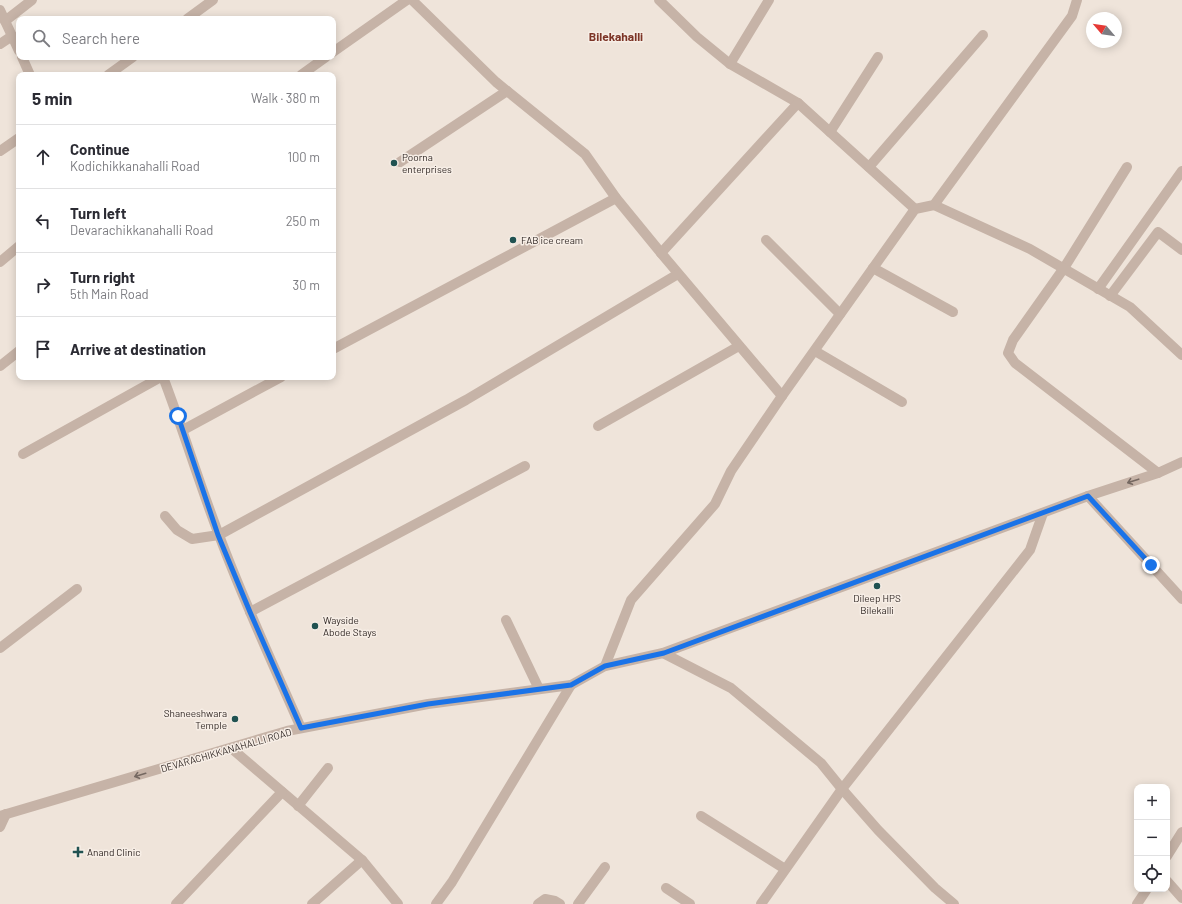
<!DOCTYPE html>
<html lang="en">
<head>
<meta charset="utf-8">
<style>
	body { margin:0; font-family:Barlow,sans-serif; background:#f2f2f3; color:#2b2b33 }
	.controls { position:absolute; right:12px; bottom:12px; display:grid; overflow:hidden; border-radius:8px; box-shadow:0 2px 10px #0003 }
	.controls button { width:36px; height:36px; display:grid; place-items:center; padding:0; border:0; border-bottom:1px solid #e1e1e2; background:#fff; color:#2b2b33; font:20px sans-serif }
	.compass { position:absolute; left:1086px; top:12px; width:36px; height:36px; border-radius:50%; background:#fff; box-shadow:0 2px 10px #0003; rotate:299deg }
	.stop { position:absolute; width:12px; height:12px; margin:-9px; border:3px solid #1a73e8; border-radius:50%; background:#fff }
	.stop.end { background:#1a73e8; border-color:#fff; box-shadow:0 1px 4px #0008 }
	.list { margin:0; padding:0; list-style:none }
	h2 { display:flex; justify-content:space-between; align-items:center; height:52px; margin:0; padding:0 16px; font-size:17px }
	h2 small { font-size:13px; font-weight:400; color:#7c7c81 }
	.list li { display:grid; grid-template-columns:26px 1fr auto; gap:12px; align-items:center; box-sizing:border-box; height:64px; padding:0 16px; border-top:1px solid #e1e1e2 }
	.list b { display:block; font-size:15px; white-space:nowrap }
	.list p { margin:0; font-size:13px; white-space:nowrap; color:#7c7c81 }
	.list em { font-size:13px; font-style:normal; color:#7c7c81 }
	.icon { flex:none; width:22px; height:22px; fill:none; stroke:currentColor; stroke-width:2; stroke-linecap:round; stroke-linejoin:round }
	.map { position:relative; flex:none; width:1182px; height:904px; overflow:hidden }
	.search { position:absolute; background:#fff; box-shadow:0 2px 10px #0003; left:16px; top:16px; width:320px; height:44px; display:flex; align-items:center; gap:10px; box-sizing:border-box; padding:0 14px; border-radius:8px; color:#7c7c81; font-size:15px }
	.panel { position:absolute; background:#fff; box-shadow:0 2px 10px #0003; left:16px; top:72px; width:320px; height:308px; border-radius:8px }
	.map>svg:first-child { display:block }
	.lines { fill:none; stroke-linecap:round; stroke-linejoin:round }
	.service { stroke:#c6b3a7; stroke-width:10 }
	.minor { stroke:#c6b3a7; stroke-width:10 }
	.tertiary { stroke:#c6b3a7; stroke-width:10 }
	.oneway { stroke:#756861 }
	.route { stroke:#1a73e8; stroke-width:5 }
	.poi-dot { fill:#205251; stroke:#f7eee6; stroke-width:1.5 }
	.labels { text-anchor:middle; stroke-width:3; stroke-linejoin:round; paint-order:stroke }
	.poi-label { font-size:10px; fill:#332a27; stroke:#f7eee6; text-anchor:start }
	.street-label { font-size:10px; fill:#332a27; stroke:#f7eee6 }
	.quarter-label { font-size:12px; font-weight:bold; fill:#7c3426; stroke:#f7eee6 }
</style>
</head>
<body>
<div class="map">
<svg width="1182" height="904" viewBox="0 0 1182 904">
	<rect width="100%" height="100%" fill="#efe4da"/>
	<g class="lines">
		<path class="service" d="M165,516L177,530L192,539L219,535"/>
		<g class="minor">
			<path d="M412,0L496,82L585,154L616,198L661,253L782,396"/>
			<path d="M659,0L697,37L730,64L798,103L915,209"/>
			<path d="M187,19L213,0"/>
			<path d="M5,21L32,0"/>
			<path d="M0,44L12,36"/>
			<path d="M333,52L407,0"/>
			<path d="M730,64L769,0"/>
			<path d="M108,75L133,57"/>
			<path d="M301,75L326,57"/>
			<path d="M830,132L878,57"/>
			<path d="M0,151L19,138"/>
			<path d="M400,162L507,91"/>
			<path d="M869,167L983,35"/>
			<path d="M1127,167L1064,268L1013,340L1008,353L1015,363L1158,473"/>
			<path d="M934,205L1030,249L1130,307L1182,355"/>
			<path d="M766,240L840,314"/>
			<path d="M661,253L798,103"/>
			<path d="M0,262L19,246"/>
			<path d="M873,268L953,312"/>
			<path d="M1098,289L1182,171"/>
			<path d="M1110,296L1158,232L1182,250"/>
			<path d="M333,349L616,198"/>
			<path d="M815,351L902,402"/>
			<path d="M0,366L19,351"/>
			<path d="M598,426L739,346"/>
			<path d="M183,430L281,377"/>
			<path d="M23,454L161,377"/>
			<path d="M1088,496L1182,599"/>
			<path d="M219,535L466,400L678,274"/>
			<path d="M250,612L525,466"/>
			<path d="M506,620L539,689"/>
			<path d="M0,648L77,589"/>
			<path d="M663,653L731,688L821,763L842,789L878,830L935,888L954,904"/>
			<path d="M605,666L631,600L715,504L731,471L782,396L915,209L934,205L1072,16L1077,0"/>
			<path d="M231,748L362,860L398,904"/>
			<path d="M298,806L328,768"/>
			<path d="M701,816L785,869"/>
			<path d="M0,827L6,814"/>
			<path d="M1167,856L1182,832"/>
			<path d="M1167,881L1182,898"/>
			<path d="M666,888L690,904"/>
			<path d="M176,904L282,792"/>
			<path d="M312,904L362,860"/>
			<path d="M436,904L452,882L571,685"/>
			<path d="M538,904L545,899L555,901L560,904"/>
			<path d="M578,904L605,867"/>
			<path d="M761,904L842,789L1030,550L1043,513"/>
			<path d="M1137,904L1147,889"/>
		</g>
		<g class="tertiary">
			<path d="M0,10L19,51"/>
			<path d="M22,57L30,75"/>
			<path d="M163,377C183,429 199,483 219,535C243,600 273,664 301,728"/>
			<path d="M0,816L287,731L428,704L571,685L605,666L663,653L1088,496L1158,473L1182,462"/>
		</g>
	</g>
	<defs><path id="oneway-shaft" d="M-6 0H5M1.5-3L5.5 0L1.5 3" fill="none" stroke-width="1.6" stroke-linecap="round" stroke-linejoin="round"/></defs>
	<g class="oneway">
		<use href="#oneway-shaft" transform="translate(1133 481) rotate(162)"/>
		<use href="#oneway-shaft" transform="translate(140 775) rotate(163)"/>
	</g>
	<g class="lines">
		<path class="route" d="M178,416L218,535L250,612L301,728L428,704L571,685L605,666L664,653L1088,496L1151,565"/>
	</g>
	<g class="poi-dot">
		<circle cx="394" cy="163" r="4"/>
		<circle cx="513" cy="240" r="4"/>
		<circle cx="877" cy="586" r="4"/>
		<circle cx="315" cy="626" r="4"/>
		<circle cx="235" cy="719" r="4"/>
		<path d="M76 846h4v4h4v4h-4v4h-4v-4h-4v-4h4z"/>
	</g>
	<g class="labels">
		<g class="poi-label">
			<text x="402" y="161">Poorna<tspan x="402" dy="12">enterprises</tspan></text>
			<text x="521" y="244">FAB ice cream</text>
			<text x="877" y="602" text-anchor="middle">Dileep HPS<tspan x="877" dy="12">Bilekalli</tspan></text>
			<text x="323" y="624">Wayside<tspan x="323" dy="12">Abode Stays</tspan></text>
			<text x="227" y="717" text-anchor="end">Shaneeshwara<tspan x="227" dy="12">Temple</tspan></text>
			<text x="87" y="856">Anand Clinic</text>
		</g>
		<g class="street-label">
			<text transform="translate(226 750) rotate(-16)" y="4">DEVARACHIKKANAHALLI ROAD</text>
		</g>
		<g class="quarter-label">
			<text x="616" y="41">Bilekahalli</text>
		</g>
	</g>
</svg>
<div class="controls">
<button>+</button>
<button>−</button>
<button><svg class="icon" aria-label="locate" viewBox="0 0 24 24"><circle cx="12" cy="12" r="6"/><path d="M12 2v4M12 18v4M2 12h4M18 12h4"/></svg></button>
</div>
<svg class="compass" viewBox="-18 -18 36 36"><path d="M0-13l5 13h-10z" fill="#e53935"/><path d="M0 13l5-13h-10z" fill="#7c7c81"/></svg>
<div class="stop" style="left:178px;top:416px"></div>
<div class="stop end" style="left:1151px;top:565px"></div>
<div class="search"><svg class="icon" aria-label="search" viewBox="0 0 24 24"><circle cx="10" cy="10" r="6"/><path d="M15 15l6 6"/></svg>Search here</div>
<section class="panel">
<h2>5 min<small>Walk · 380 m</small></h2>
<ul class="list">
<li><svg class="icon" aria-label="ahead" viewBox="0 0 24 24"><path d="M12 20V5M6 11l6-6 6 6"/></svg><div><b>Continue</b><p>Kodichikkanahalli Road</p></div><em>100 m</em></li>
<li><svg class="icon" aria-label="left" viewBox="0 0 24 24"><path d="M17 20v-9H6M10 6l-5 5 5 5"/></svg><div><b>Turn left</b><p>Devarachikkanahalli Road</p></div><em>250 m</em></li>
<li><svg class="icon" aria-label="right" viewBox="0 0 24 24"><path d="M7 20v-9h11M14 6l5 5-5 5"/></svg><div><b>Turn right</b><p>5th Main Road</p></div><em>30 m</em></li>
<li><svg class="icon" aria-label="arrive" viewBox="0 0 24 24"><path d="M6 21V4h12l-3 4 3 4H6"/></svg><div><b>Arrive at destination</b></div></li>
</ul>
</section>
</div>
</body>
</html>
